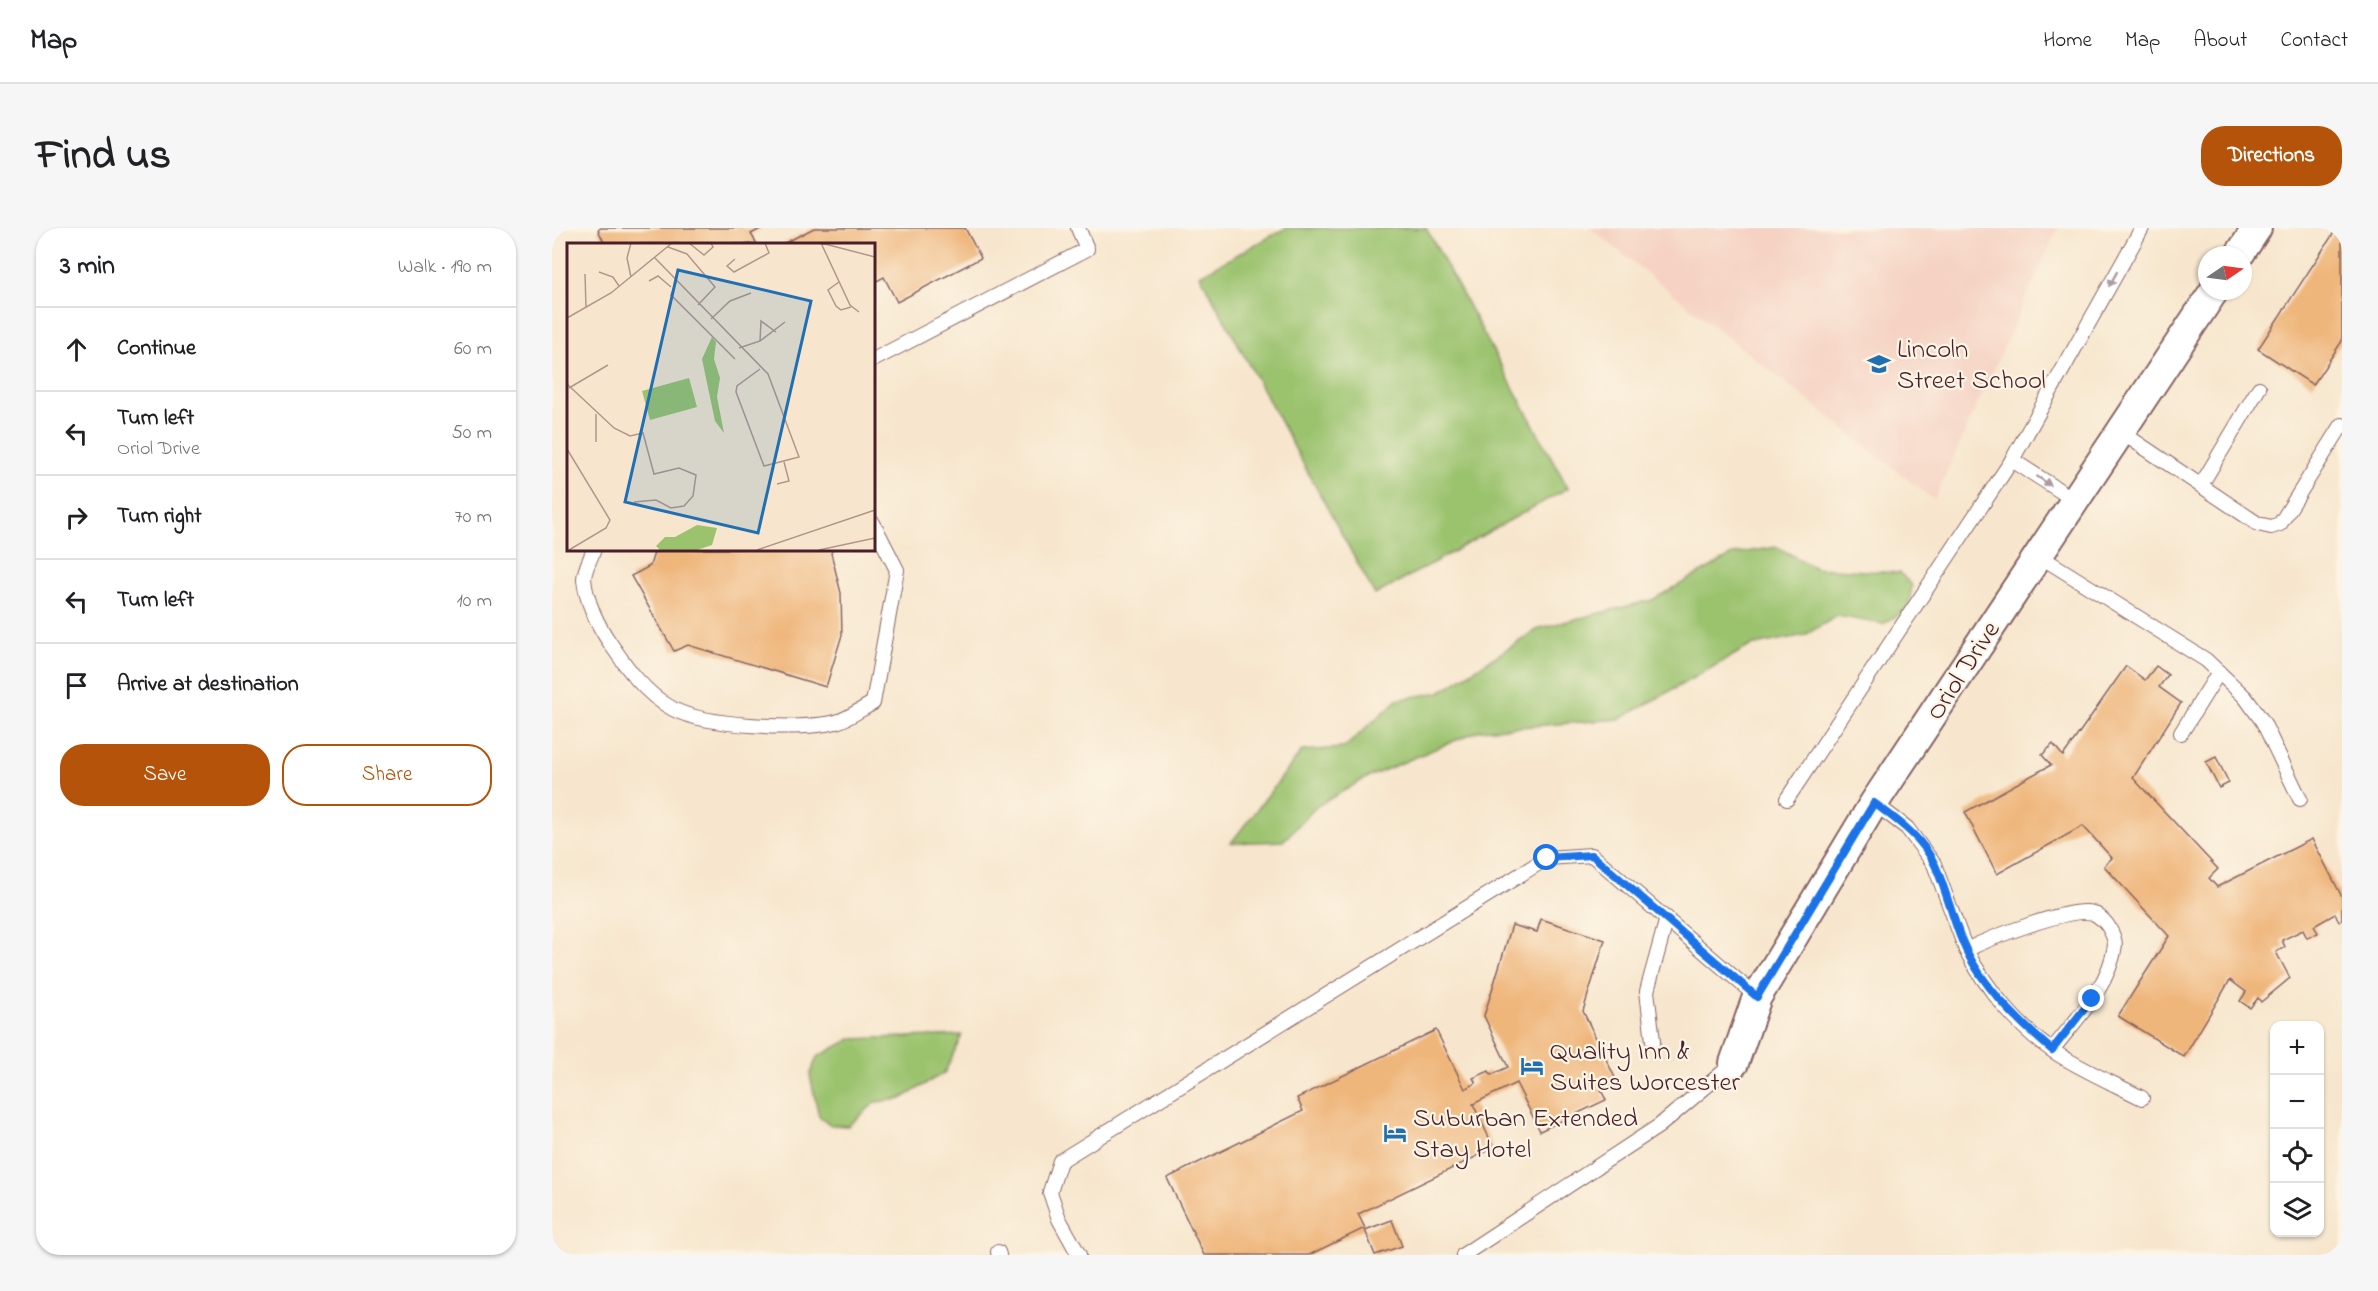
<!DOCTYPE html>
<html lang="en">
<head>
<meta charset="utf-8">
<style>
	body { margin:0; font-family:"Indie Flower",sans-serif; background:#f6f6f6; color:#202124 }
	.controls { position:absolute; right:18px; bottom:18px; display:grid; overflow:hidden; border-radius:12px; box-shadow:0 2px 4px #0004 }
	.controls button { width:54px; height:54px; display:grid; place-items:center; padding:0; border:0; border-bottom:2px solid #e0e0e0; background:#fff; color:#202124; font:30px sans-serif }
	.compass { position:absolute; left:1646px; top:18px; width:54px; height:54px; border-radius:50%; background:#fff; box-shadow:0 2px 4px #0004; rotate:77deg }
	.stop { position:absolute; width:18px; height:18px; margin:-14px; border:4px solid #1a73e8; border-radius:50%; background:#fff }
	.stop.end { background:#1a73e8; border-color:#fff; box-shadow:0 2px 6px #0008 }
	.list { margin:0; padding:0; list-style:none }
	h2 { display:flex; justify-content:space-between; align-items:center; height:78px; margin:0; padding:0 24px; font-size:26px }
	h2 small { font-size:20px; font-weight:400; color:#757577 }
	.list li { display:grid; grid-template-columns:39px 1fr auto; gap:18px; align-items:center; box-sizing:border-box; height:84px; padding:0 24px; border-top:2px solid #e0e0e0 }
	.list b { display:block; font-size:22px; white-space:nowrap }
	.list p { margin:0; font-size:20px; white-space:nowrap; color:#757577 }
	.list em { font-size:20px; font-style:normal; color:#757577 }
	.actions { display:flex; gap:12px; padding:18px 24px }
	.actions a { flex:1; padding:14px 0; border:2px solid #b45309; border-radius:24px; text-align:center; font-size:21px; color:#b45309 }
	.actions .main { background:#b45309; color:#fff }
	.icon { flex:none; width:33px; height:33px; fill:none; stroke:currentColor; stroke-width:2; stroke-linecap:round; stroke-linejoin:round }
	.map { position:relative; flex:none; width:1790px; height:1027px; overflow:hidden; border-radius:24px }
	header { display:flex; align-items:center; gap:36px; box-sizing:border-box; height:84px; padding:0 30px; background:#fff; border-bottom:2px solid #e0e0e0 }
	header strong { font-size:28px }
	nav { display:flex; gap:33px; margin-inline-start:auto; font-size:21px }
	.intro { display:flex; align-items:center; justify-content:space-between; box-sizing:border-box; height:144px; padding:0 36px }
	h1 { margin:0; font-size:42px }
	.button { padding:15px 27px; border-radius:24px; background:#b45309; color:#fff; font-size:21px; font-weight:700 }
	main { display:flex; gap:36px; padding:0 36px }
	aside { flex:1; background:#fff; border-radius:24px; box-shadow:0 2px 4px #0004 }
	.map>svg:first-child { display:block }
	.built { fill:#f5d2c3 }
	.green { fill:#9bc36e; stroke:#72714c; stroke-width:1.5 }
	.building { fill:#efb67c }
	.lines { fill:none; stroke-linecap:round; stroke-linejoin:round }
	.lane-casing { stroke:#876564; stroke-width:16 }
	.street-casing { stroke:#876564; stroke-width:32 }
	.lane { stroke:#fff; stroke-width:14 }
	.street { stroke:#fff; stroke-width:28 }
	.oneway { fill:#ae9aa0 }
	.route { stroke:#1a73e8; stroke-width:8 }
	.labels { text-anchor:middle; stroke-width:4.5; stroke-linejoin:round; paint-order:stroke }
	.poi-label { font-size:27px; fill:#4a1f2b; stroke:#fcf5e5; text-anchor:start }
	.street-label { font-size:27px; fill:#4a1f2b; stroke:#fcf5e5 }
	.inset-road { fill:none; stroke:#b2968c; stroke-width:1.5 }
	.view { fill:#1f6fb2; fill-opacity:0.15; stroke:#1f6fb2; stroke-width:3 }
	.inset-edge { fill:none; stroke:#4a1f2b; stroke-width:3 }
</style>
</head>
<body>
<header>
<strong>Map</strong>
<nav><a>Home</a><a>Map</a><a>About</a><a>Contact</a></nav>
</header>
<div class="intro"><h1>Find us</h1><a class="button">Directions</a></div>
<main>
<aside>
<h2>3 min<small>Walk · 190 m</small></h2>
<ul class="list">
<li><svg class="icon" aria-label="ahead" viewBox="0 0 24 24"><path d="M12 20V5M6 11l6-6 6 6"/></svg><div><b>Continue</b></div><em>60 m</em></li>
<li><svg class="icon" aria-label="left" viewBox="0 0 24 24"><path d="M17 20v-9H6M10 6l-5 5 5 5"/></svg><div><b>Turn left</b><p>Oriol Drive</p></div><em>50 m</em></li>
<li><svg class="icon" aria-label="right" viewBox="0 0 24 24"><path d="M7 20v-9h11M14 6l5 5-5 5"/></svg><div><b>Turn right</b></div><em>70 m</em></li>
<li><svg class="icon" aria-label="left" viewBox="0 0 24 24"><path d="M17 20v-9H6M10 6l-5 5 5 5"/></svg><div><b>Turn left</b></div><em>10 m</em></li>
<li><svg class="icon" aria-label="arrive" viewBox="0 0 24 24"><path d="M6 21V4h12l-3 4 3 4H6"/></svg><div><b>Arrive at destination</b></div></li>
</ul>
<div class="actions"><a class="main">Save</a><a>Share</a></div>
</aside>
<div class="map">
<svg width="1790" height="1027" viewBox="0 0 1790 1027">
	<rect width="100%" height="100%" fill="#fcf5e5"/>
	<filter id="ink" filterUnits="userSpaceOnUse"><feTurbulence type="fractalNoise" baseFrequency=".0167" numOctaves="2"/><feDisplacementMap in="SourceGraphic" scale="12" xChannelSelector="R" yChannelSelector="G"/><feConvolveMatrix kernelMatrix="1 2 1 2 8 2 1 2 1" color-interpolation-filters="sRGB"/></filter>
	<filter id="wash" filterUnits="userSpaceOnUse"><feTurbulence type="fractalNoise" baseFrequency=".008" numOctaves="4" result="noise"/><feDisplacementMap in="SourceGraphic" scale="24" xChannelSelector="R" yChannelSelector="G"/><feGaussianBlur stdDeviation="1.35" result="paint"/><feColorMatrix in="noise" values="0 0 0 0 0 0 0 0 0 0 0 0 0 0 0 0 0 1.4 0 .05"/><feComposite in="paint" operator="in"/></filter>
	<g filter="url(#wash)">
		<rect width="100%" height="100%" fill="#f7e6cd"/>
		<path class="built" d="M1038,0H1506L1382,272Z"/>
		<g class="green">
			<path d="M734,0H874L1016,260L823,367L648,47Z"/>
			<path d="M1225,319L1263,340L1348,345L1360,358L1356,381L1331,396L1285,388L1253,407L1198,418L1068,491L928,502L814,550L765,578L731,613L679,615L750,523L792,520L845,472L888,464L988,400L1100,372L1182,326Z"/>
			<path d="M410,807L393,844L349,871L324,874L296,898L279,897L267,888L258,847L265,829L299,811Z"/>
		</g>
		<g id="blocks">
			<g class="building">
				<path d="M49,0H210L199,6L205,16H53L46,2Z"/>
				<path d="M262,0H413L429,30L345,74L332,49L321,55V16H231Z"/>
				<path d="M1785,0H1790V113L1761,157L1706,121Z"/>
				<path d="M103,321H281L279,325L289,365L290,407L274,459L136,417L122,423L79,348L98,338Z"/>
				<path d="M1574,438L1593,452L1604,438L1616,447L1607,459L1629,475L1581,550L1666,641L1657,650L1665,659L1760,611L1790,669V692L1787,693L1783,686L1762,698L1766,705L1755,710L1751,702L1730,712L1733,719L1724,724L1738,750L1709,774L1706,770L1698,780L1688,773L1694,764L1678,752L1632,829L1566,788L1617,708L1552,638L1560,630L1531,598L1445,646L1413,584L1499,537L1490,527L1501,516L1511,528Z"/>
				<path d="M1664,529L1677,555L1667,560L1654,534Z"/>
				<path d="M989,691L1053,712L1031,783L1065,854L1049,862L1054,872L988,903L964,855L921,876L942,920L806,986L813,1000L757,1027H652L615,950L751,883L745,870L884,802L913,861L924,855L921,850L937,843L939,847L956,839L932,788L960,697L985,704Z"/>
				<path d="M840,992L850,1018L823,1027L813,1002Z"/>
			</g>
		</g>
	</g>
	<g filter="url(#ink)">
		<use href="#blocks" fill-opacity="0" stroke="#876564" stroke-width="1.5"/>
		<g class="lines">
			<g class="lane-casing">
				<g id="lane">
					<path d="M321,132L535,21L526,0"/>
					<path d="M1569,204L1706,296L1719,299L1728,296L1790,197"/>
					<path d="M1460,232L1524,273"/>
					<path d="M1649,257L1707,160"/>
					<path d="M42,321C39,330 32,342 32,351C34,373 46,398 58,415C75,440 93,466 121,481C153,498 248,503 284,494C296,491 309,481 321,475L345,342L321,295"/>
					<path d="M1486,327L1654,432L1693,469L1711,494L1748,571"/>
					<path d="M1629,505L1667,444"/>
					<path d="M1235,571L1460,232L1590,0"/>
					<path d="M1322,575L1355,600L1382,636L1414,722C1436,711 1519,678 1541,685C1546,687 1555,695 1557,700C1560,705 1563,712 1563,717C1558,758 1524,791 1500,822"/>
					<path d="M1414,722C1433,759 1466,799 1501,823C1528,841 1561,855 1590,870"/>
					<path d="M1101,813L1095,763L1115,690"/>
					<path d="M446,1024L447,1027"/>
					<path d="M527,1027L507,991L498,964L508,933L995,630L1040,627L1205,769"/>
					<path d="M911,1027L1107,898L1182,835"/>
				</g>
			</g>
			<g class="street-casing">
				<g id="street">
					<path d="M1687,27L1705,0"/>
					<path d="M1182,835L1205,769L1322,575L1662,63"/>
				</g>
			</g>
			<use href="#lane" class="lane"/>
			<use href="#street" class="street"/>
		</g>
		<defs><path id="oneway-solid" d="M-6-.8H1V-3.2L6.5 0L1 3.2V.8H-6Z" transform="scale(1.5)"/></defs>
		<g class="oneway">
			<use href="#oneway-solid" transform="translate(1561 51) rotate(119)"/>
			<use href="#oneway-solid" transform="translate(1492 253) rotate(33)"/>
		</g>
	</g>
	<g class="lines" filter="url(#ink)">
		<path class="route" d="M995,630L1040,627L1205,769L1322,575C1346,593 1370,609 1383,637C1397,668 1403,705 1421,735C1441,769 1471,797 1500,822L1540,771"/>
	</g>
	<defs>
		<g id="school-bare" transform="scale(1.8)"><path d="M0-5L7-2L0 1L-7-2ZM-4 1L0 2.5L4 1V4Q0 6-4 4Z" fill="#1f6fb2" stroke="#fcf5e5" stroke-width="2.5" paint-order="stroke"/></g>
		<g id="hotel-bare" transform="scale(1.8)"><path d="M-6-4.5h1.5V1H6V5H4.5V3h-9V5H-6ZM-4 0a1.8 1.8 0 1 1 3.6 0ZM.5 0V-2.5h3Q6-2.5 6 0Z" fill="#1f6fb2" stroke="#fcf5e5" stroke-width="2.5" paint-order="stroke"/></g>
	</defs>
	<g fill-rule="evenodd">
		<use href="#school-bare" x="1327" y="136"/>
		<use href="#hotel-bare" x="980" y="838"/>
		<use href="#hotel-bare" x="843" y="905"/>
	</g>
	<g class="labels">
		<g class="poi-label">
			<text x="1345" y="129">Lincoln<tspan x="1345" dy="31">Street School</tspan></text>
			<text x="998" y="831">Quality Inn &amp;<tspan x="998" dy="31">Suites Worcester</tspan></text>
			<text x="861" y="898">Suburban Extended<tspan x="861" dy="31">Stay Hotel</tspan></text>
		</g>
		<g class="street-label">
			<text transform="translate(1410 442) rotate(-57)" y="9">Oriol Drive</text>
		</g>
	</g>
	<g transform="translate(15 15)">
		<rect width="308" height="308" fill="#f7e6cd"/>
		<path d="M145,94L149,99L147,116L153,135L150,154L157,190L148,178L135,116ZM122,135L130,164L83,177L75,148ZM130,282L150,285L145,302L130,307H93L89,303L98,294H108Z" fill="#9bc36e"/>
		<path class="inset-road" d="M122,0L137,12L146,4L144,0M254,0L283,62L292,69M254,0L308,14M101,4L120,11L148,44L131,62M88,15L201,131L232,214L197,223L169,149L170,143L193,126M168,16L160,23L167,29L202,10L198,0M32,29L46,34L52,43M18,31L19,65M64,34L60,15L64,0M82,38L91,33L104,44M109,39L104,52L168,116M272,39L261,47L269,63L274,67L284,64M0,75L44,50L105,0M144,76L163,58L184,50M193,98L218,79M172,105L193,98L194,78L209,89M0,141L47,185L63,193L76,190L87,231L112,225L129,232L126,253L117,263L104,265L89,257L67,259M2,145L41,122M29,171V199M0,206L43,277L39,285L2,307M210,241L222,238L217,219M190,307L308,267M252,307L308,295"/>
		<path class="view" d="M111,27L244,58L191,290L58,259Z"/>
		<rect width="308" height="308" class="inset-edge"/>
	</g>
</svg>
<div class="controls">
<button>+</button>
<button>−</button>
<button><svg class="icon" aria-label="locate" viewBox="0 0 24 24"><circle cx="12" cy="12" r="6"/><path d="M12 2v4M12 18v4M2 12h4M18 12h4"/></svg></button>
<button><svg class="icon" aria-label="layers" viewBox="0 0 24 24"><path d="M12 4l9 5-9 5-9-5zM3 14l9 5 9-5"/></svg></button>
</div>
<svg class="compass" viewBox="-18 -18 36 36"><path d="M0-13l5 13h-10z" fill="#e53935"/><path d="M0 13l5-13h-10z" fill="#757577"/></svg>
<div class="stop" style="left:995px;top:630px"></div>
<div class="stop end" style="left:1540px;top:771px"></div>
</div>
</main>
</body>
</html>
